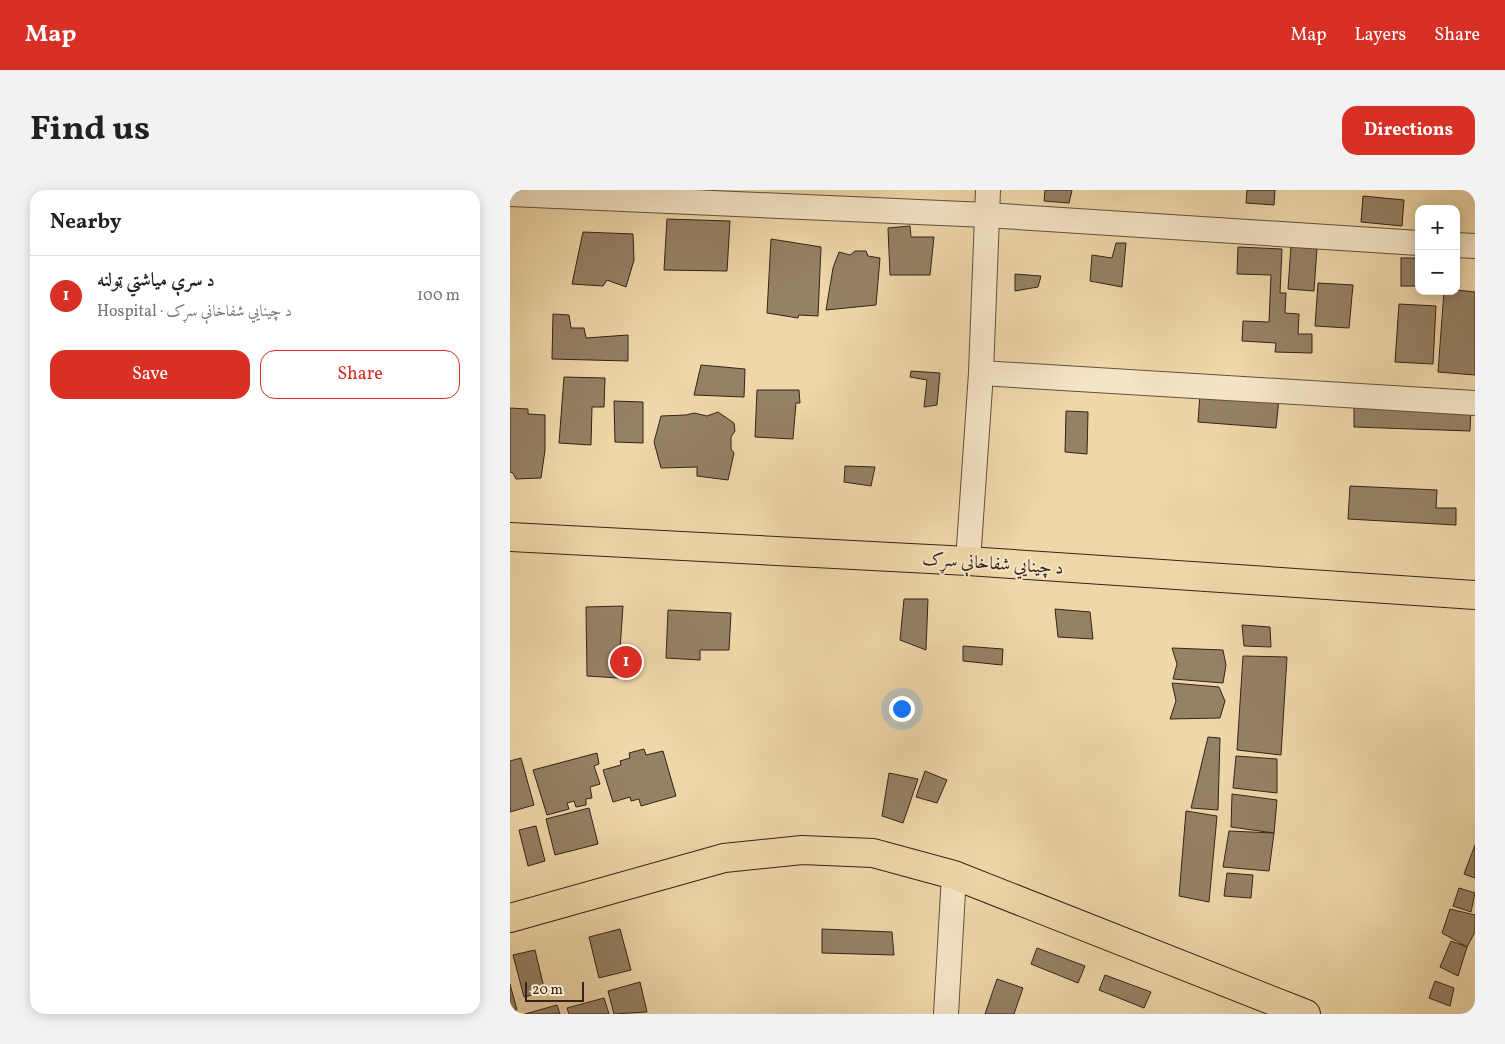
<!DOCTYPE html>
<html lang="en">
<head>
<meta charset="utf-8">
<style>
	body { margin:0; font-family:Vollkorn,Amiri,serif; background:#f2f2f2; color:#202124 }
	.controls { position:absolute; right:15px; top:15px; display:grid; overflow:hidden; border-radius:10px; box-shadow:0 2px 12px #0003 }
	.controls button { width:45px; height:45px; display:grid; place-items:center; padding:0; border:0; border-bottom:1px solid #e0e0e0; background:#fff; color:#202124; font:25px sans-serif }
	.scale { position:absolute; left:15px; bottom:12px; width:59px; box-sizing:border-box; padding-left:5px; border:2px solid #33231a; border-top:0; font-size:14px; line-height:18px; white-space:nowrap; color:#33231a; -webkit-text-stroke:4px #f5e5c7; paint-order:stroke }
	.you { position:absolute; left:391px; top:518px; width:18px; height:18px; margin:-12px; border:4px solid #fff; border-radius:50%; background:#1a73e8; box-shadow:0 0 0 8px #1a73e833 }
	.badge { display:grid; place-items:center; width:32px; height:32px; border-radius:50%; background:#d93025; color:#fff; font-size:16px; font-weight:700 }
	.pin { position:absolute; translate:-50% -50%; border:2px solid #fff; box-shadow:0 1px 5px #0006 }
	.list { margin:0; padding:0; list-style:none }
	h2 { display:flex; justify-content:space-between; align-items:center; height:65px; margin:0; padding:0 20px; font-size:21px }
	h2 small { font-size:16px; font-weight:400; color:#757577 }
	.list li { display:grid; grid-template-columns:32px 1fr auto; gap:15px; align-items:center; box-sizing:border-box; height:80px; padding:0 20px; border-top:1px solid #e0e0e0 }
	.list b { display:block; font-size:19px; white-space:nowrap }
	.list p { margin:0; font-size:16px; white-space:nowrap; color:#757577 }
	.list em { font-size:16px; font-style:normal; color:#757577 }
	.actions { display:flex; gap:10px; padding:15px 20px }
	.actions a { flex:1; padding:11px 0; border:1px solid #d93025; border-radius:15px; text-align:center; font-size:18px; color:#d93025 }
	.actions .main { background:#d93025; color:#fff }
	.map { position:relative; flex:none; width:965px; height:824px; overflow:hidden; border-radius:15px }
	header { display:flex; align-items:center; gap:30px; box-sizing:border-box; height:70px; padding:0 25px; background:#d93025; color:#fff }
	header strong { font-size:24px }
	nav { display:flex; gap:28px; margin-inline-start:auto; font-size:18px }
	.intro { display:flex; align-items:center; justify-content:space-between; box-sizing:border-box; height:120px; padding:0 30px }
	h1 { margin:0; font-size:35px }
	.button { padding:12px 22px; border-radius:15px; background:#d93025; color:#fff; font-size:18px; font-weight:700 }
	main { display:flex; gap:30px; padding:0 30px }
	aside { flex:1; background:#fff; border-radius:15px; box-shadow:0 2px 12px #0003 }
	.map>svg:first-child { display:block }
	.building { fill:#958164; stroke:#33231a }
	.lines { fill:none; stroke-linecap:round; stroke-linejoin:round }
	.minor-casing { stroke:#62503e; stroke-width:26 }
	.major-casing { stroke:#33231a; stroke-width:30 }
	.minor { stroke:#f5e5c7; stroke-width:24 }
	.major { stroke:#efd7a9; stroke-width:28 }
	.labels { text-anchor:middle; stroke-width:4; stroke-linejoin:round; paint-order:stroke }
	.street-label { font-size:18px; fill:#33231a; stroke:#f5e5c7 }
</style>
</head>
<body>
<header>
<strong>Map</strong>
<nav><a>Map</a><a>Layers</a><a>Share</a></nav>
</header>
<div class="intro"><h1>Find us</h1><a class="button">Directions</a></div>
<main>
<aside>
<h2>Nearby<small></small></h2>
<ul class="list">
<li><span class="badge">1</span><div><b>د سرې مياشتي ټولنه</b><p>Hospital · د چينايي شفاخانې سړک</p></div><em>100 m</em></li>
</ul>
<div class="actions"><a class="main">Save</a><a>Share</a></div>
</aside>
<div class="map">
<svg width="965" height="824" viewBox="0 0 965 824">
	<rect width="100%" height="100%" fill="#efd7a9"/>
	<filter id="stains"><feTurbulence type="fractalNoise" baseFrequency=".004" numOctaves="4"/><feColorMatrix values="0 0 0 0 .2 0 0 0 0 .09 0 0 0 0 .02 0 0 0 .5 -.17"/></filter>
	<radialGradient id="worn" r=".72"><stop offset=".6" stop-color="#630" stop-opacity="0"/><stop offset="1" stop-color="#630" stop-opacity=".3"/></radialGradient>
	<g class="building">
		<path d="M535,0H562L559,13L534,11Z"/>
		<path d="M737,0H765L764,15L736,13Z"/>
		<path d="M853,6L894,10L892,36L851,32Z"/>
		<path d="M157,29L220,31L217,81L154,80Z"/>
		<path d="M400,36L401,47H424L420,85H380L378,38Z"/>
		<path d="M73,42L123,44L124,70L116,97L97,90L93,96L62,94Z"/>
		<path d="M261,49L311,57L308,126L289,125L288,128L257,123Z"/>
		<path d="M606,53H616L612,97L580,91L582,65L602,68Z"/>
		<path d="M781,56L807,58L804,101L778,99Z"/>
		<path d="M728,57L772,59L770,103H776L775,123L789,124L788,144H802V163L765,162L766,153L732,151L733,131L759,132L761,85L727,84Z"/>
		<path d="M345,61H356L358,66L370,68L366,115L316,120L323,78L329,62L340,65Z"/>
		<rect x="891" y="68" width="18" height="28"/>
		<path d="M505,84L531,86L528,97L505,101Z"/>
		<path d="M808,93L843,95L839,138L805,136Z"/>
		<path d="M946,100L965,102V185L928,182L934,101Z"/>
		<path d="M889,114L926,116L923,174L885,172Z"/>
		<path d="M43,124L59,125L61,138H74L76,148L118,145V171L42,169Z"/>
		<path d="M191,175L235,179L234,207L184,205Z"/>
		<path d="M401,181L430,183L427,215L414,217L417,190L400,187Z"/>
		<path d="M54,187L95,188L94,217H82L81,255L49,253Z"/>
		<path d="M247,200H289L290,213H286L283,249L245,247Z"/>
		<path d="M690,203L769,209L766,238L688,232Z"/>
		<path d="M104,211L133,212V253L105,252Z"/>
		<path d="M844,212L961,216L960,241L844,237Z"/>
		<path d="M0,218L18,219V224L35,225V260L31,288L6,289L3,283L0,282Z"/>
		<path d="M556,221L578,222L577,264L555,262Z"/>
		<path d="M208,222L224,233L225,241L221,247V259L224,263L218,290L187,286V277L151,278L144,252L151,226L176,225L184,223L197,226Z"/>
		<path d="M335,276L365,277L361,296L334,292Z"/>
		<path d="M840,296L927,300L926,318H946V335L838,329Z"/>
		<path d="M394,409H418L416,460L390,450Z"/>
		<path d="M113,416L108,488L77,486L76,417Z"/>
		<path d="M545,419L580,422L583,449L548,447Z"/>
		<path d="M158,420L221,423L219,460H190V470L156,468Z"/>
		<path d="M732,435L760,437L761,457L734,456Z"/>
		<path d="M453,456L493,459L492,475L453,471Z"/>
		<path d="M662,458L713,460L716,475L713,493L663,489L667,474Z"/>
		<path d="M733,466L777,467L771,565L727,560Z"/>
		<path d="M662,493L709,497L715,511L710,528L660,529L666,511Z"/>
		<path d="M698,547L710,548L708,620L681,618Z"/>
		<path d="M134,559L136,565L153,561L166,606L131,616L129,609L121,611L120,607L103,612L93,580L111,575L110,571L120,568L119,563Z"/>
		<path d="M87,563L89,574L84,576L90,594L80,597L82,608L76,609V615L66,617L64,611L57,613L59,619L37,625L23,580Z"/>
		<path d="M726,566L767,569V603L723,598Z"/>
		<path d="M11,568L24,615L0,622V571Z"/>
		<path d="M415,581L437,590L427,613L406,607Z"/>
		<path d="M379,583L408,589L393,633L372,626Z"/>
		<path d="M722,604L767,610L764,643L721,637Z"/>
		<path d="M79,618L88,654L45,665L36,629Z"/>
		<path d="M676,621L707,626L699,712L669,706Z"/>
		<path d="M26,636L35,671L18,676L9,640Z"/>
		<path d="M719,641L764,643L759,681L713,677Z"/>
		<path d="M965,655V688L954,684Z"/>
		<path d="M717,683L743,685L741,708L714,706Z"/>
		<path d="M949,698L965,703L961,722L943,716Z"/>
		<path d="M940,719L965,725V742L957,757L932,743Z"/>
		<path d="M110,739L121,780L89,788L79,747Z"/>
		<path d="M312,739L382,742L384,765L312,763Z"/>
		<path d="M941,751L957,757L948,786L930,777Z"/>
		<path d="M527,758L575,776L568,793L521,774Z"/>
		<path d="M25,760L35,802L14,807L3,765Z"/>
		<path d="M595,785L641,802L634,818L589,800Z"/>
		<path d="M487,789L513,798L504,824H475Z"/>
		<path d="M925,791L944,798L940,816L919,808Z"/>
		<path d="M130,792L137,822L104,824L98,801Z"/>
		<path d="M0,794L7,820L0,821Z"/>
		<path d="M94,808L99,824H59L57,818Z"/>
		<path d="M47,815L50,824H15Z"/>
	</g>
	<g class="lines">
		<g class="minor-casing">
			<g id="minor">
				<path d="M0,4L476,25L909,53"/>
				<path d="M946,55L965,56"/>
				<path d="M471,183L965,213"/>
				<path d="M458,371L471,183L478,0"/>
				<path d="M436,824L444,685"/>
			</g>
		</g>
		<g class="major-casing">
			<g id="major">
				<path d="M0,347L458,371L965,405"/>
				<path d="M0,728L214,668L292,660L363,663L444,685L796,824"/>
			</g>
		</g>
		<use href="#minor" class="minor"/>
		<use href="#major" class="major"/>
	</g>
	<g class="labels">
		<g class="street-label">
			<text transform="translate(483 373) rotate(4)" y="6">د چينايي شفاخانې سړک</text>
		</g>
	</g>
	<rect width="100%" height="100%" filter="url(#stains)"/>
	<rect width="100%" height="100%" fill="url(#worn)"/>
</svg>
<div class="controls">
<button>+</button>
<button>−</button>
</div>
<div class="scale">20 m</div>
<div class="you"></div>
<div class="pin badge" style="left:116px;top:472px">1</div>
</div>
</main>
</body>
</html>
